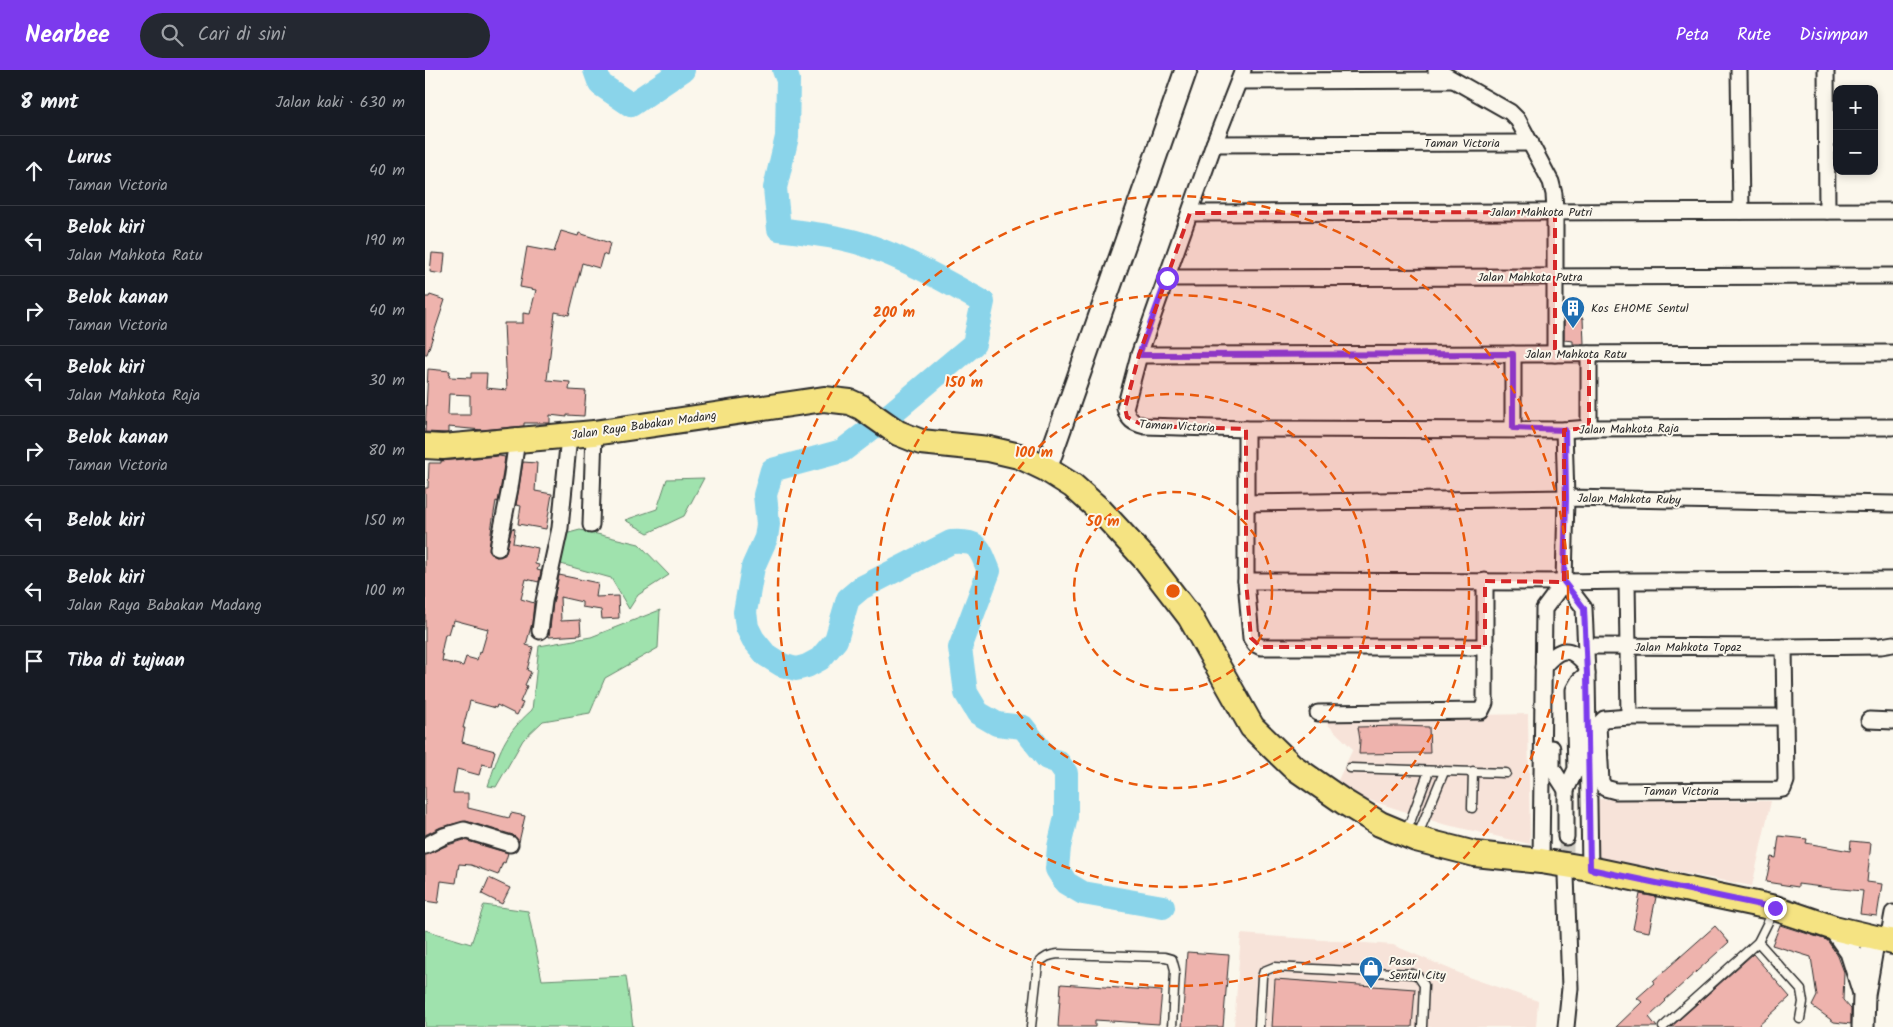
<!DOCTYPE html>
<html lang="id">
<head>
<meta charset="utf-8">
<style>
	body { margin:0; font-family:Kalam,sans-serif; background:#242831; color:#f1f3f6 }
	.controls { position:absolute; right:15px; top:15px; display:grid; overflow:hidden; border-radius:10px; box-shadow:0 2px 8px #0003 }
	.controls button { width:45px; height:45px; display:grid; place-items:center; padding:0; border:0; border-bottom:1px solid #363941; background:#171b24; color:#f1f3f6; font:25px sans-serif }
	.stop { position:absolute; width:15px; height:15px; margin:-11px; border:4px solid #7c3aed; border-radius:50%; background:#fff }
	.stop.end { background:#7c3aed; border-color:#fff; box-shadow:0 1px 5px #0008 }
	.list { margin:0; padding:0; list-style:none }
	h2 { display:flex; justify-content:space-between; align-items:center; height:65px; margin:0; padding:0 20px; font-size:21px }
	h2 small { font-size:16px; font-weight:400; color:#9ea1a6 }
	.list li { display:grid; grid-template-columns:32px 1fr auto; gap:15px; align-items:center; box-sizing:border-box; height:70px; padding:0 20px; border-top:1px solid #363941 }
	.list b { display:block; font-size:19px; white-space:nowrap }
	.list p { margin:0; font-size:16px; white-space:nowrap; color:#9ea1a6 }
	.list em { font-size:16px; font-style:normal; color:#9ea1a6 }
	.icon { flex:none; width:28px; height:28px; fill:none; stroke:currentColor; stroke-width:2; stroke-linecap:round; stroke-linejoin:round }
	.map { position:relative; flex:none; width:1468px; height:957px; overflow:hidden }
	header { display:flex; align-items:center; gap:30px; box-sizing:border-box; height:70px; padding:0 25px; background:#7c3aed; color:#fff }
	header strong { font-size:24px }
	nav { display:flex; gap:28px; margin-inline-start:auto; font-size:18px }
	.search { width:350px; height:45px; background:#242831; display:flex; align-items:center; gap:12px; box-sizing:border-box; padding:0 18px; border-radius:28px; color:#9ea1a6; font-size:19px }
	main { display:flex }
	aside { flex:1; background:#171b24 }
	.map>svg:first-child { display:block }
	.built { fill:#f7e3d9 }
	.green { fill:#9fe2ad; stroke:#65866c }
	.lines { fill:none; stroke-linecap:round; stroke-linejoin:round }
	.river { stroke:#8ad4ea; stroke-width:24 }
	.building { fill:#eeb3ad; stroke:#2b2b2b; fill-rule:evenodd }
	.street-tunnel { stroke:#d1cec5; stroke-width:15; stroke-dasharray:15 8; stroke-linecap:butt }
	.lane-casing { stroke:#2b2b2b; stroke-width:11 }
	.street-casing { stroke:#2b2b2b; stroke-width:19 }
	.secondary-casing { stroke:#2b2b2b; stroke-width:25 }
	.primary-casing { stroke:#2b2b2b; stroke-width:28 }
	.lane { stroke:#fbf7ec; stroke-width:8 }
	.street { stroke:#fbf7ec; stroke-width:15 }
	.secondary { stroke:#fbf7ec; stroke-width:21 }
	.primary { stroke:#f5e382; stroke-width:24 }
	.route { stroke:#7c3aed; stroke-width:6 }
	.marked { fill:#d62828; fill-opacity:0.2; stroke:#d62828; stroke-width:4; stroke-dasharray:10 6; stroke-linejoin:round }
	.ring { fill:none; stroke:#e8590c; stroke-width:2.5; stroke-dasharray:9 6 }
	.labels { text-anchor:middle; stroke-width:4; stroke-linejoin:round; paint-order:stroke }
	.street-label { font-size:12px; fill:#2b2b2b; stroke:#fbf7ec }
	.poi-label { font-size:12px; fill:#2b2b2b; stroke:#fbf7ec; text-anchor:start }
	.centre { fill:#e8590c; stroke:#fbf7ec; stroke-width:2.5 }
	.ring-label { font-size:15px; text-anchor:middle; font-weight:bold; fill:#e8590c; stroke:#fbf7ec; stroke-width:4; stroke-linejoin:round; paint-order:stroke }
</style>
</head>
<body>
<header>
<strong>Nearbee</strong>
<div class="search"><svg class="icon" aria-label="search" viewBox="0 0 24 24"><circle cx="10" cy="10" r="6"/><path d="M15 15l6 6"/></svg>Cari di sini</div>
<nav><a>Peta</a><a>Rute</a><a>Disimpan</a></nav>
</header>
<main>
<aside>
<h2>8 mnt<small>Jalan kaki · 630 m</small></h2>
<ul class="list">
<li><svg class="icon" aria-label="ahead" viewBox="0 0 24 24"><path d="M12 20V5M6 11l6-6 6 6"/></svg><div><b>Lurus</b><p>Taman Victoria</p></div><em>40 m</em></li>
<li><svg class="icon" aria-label="left" viewBox="0 0 24 24"><path d="M17 20v-9H6M10 6l-5 5 5 5"/></svg><div><b>Belok kiri</b><p>Jalan Mahkota Ratu</p></div><em>190 m</em></li>
<li><svg class="icon" aria-label="right" viewBox="0 0 24 24"><path d="M7 20v-9h11M14 6l5 5-5 5"/></svg><div><b>Belok kanan</b><p>Taman Victoria</p></div><em>40 m</em></li>
<li><svg class="icon" aria-label="left" viewBox="0 0 24 24"><path d="M17 20v-9H6M10 6l-5 5 5 5"/></svg><div><b>Belok kiri</b><p>Jalan Mahkota Raja</p></div><em>30 m</em></li>
<li><svg class="icon" aria-label="right" viewBox="0 0 24 24"><path d="M7 20v-9h11M14 6l5 5-5 5"/></svg><div><b>Belok kanan</b><p>Taman Victoria</p></div><em>80 m</em></li>
<li><svg class="icon" aria-label="left" viewBox="0 0 24 24"><path d="M17 20v-9H6M10 6l-5 5 5 5"/></svg><div><b>Belok kiri</b></div><em>150 m</em></li>
<li><svg class="icon" aria-label="left" viewBox="0 0 24 24"><path d="M17 20v-9H6M10 6l-5 5 5 5"/></svg><div><b>Belok kiri</b><p>Jalan Raya Babakan Madang</p></div><em>100 m</em></li>
<li><svg class="icon" aria-label="arrive" viewBox="0 0 24 24"><path d="M6 21V4h12l-3 4 3 4H6"/></svg><div><b>Tiba di tujuan</b></div></li>
</ul>
</aside>
<div class="map">
<svg width="1468" height="957" viewBox="0 0 1468 957">
	<rect width="100%" height="100%" fill="#fbf7ec"/>
	<filter id="ink" filterUnits="userSpaceOnUse"><feTurbulence type="fractalNoise" baseFrequency=".02" numOctaves="2"/><feDisplacementMap in="SourceGraphic" scale="10" xChannelSelector="R" yChannelSelector="G"/><feConvolveMatrix kernelMatrix="1 2 1 2 8 2 1 2 1" color-interpolation-filters="sRGB"/></filter>
	<g filter="url(#ink)">
		<g class="built">
			<path d="M1103,644L1105,774L1018,754L938,728L912,712L928,679L896,648Z"/>
			<path d="M1171,729L1346,731L1327,816L1172,787Z"/>
			<path d="M816,864L968,875L1046,908L1113,931L1111,957H809Z"/>
		</g>
		<g class="green">
			<path d="M279,408L259,446L223,463L200,450L232,439L242,409Z"/>
			<path d="M155,460L214,474L244,505L213,525L204,539L186,508L136,494L140,464Z"/>
			<path d="M235,540L233,578L180,608L165,643L118,651L98,670L71,717L63,716C75,680 78,666 107,640L114,576L166,567Z"/>
			<path d="M59,835L103,841L117,910L201,906L208,957H0V860L46,874Z"/>
		</g>
		<g class="lines">
			<g class="river">
				<path d="M170,0L175,14L206,35L258,0"/>
				<path d="M359,0L363,10L362,67L350,118L354,159C383,163 413,166 441,175C480,188 522,212 558,232L549,274L468,342L417,381L347,400L340,425L343,454L341,468L328,497L320,542L322,557L328,569L341,585L357,595L371,599L382,596L395,589L411,570L423,529L436,518L526,472C554,470 554,477 564,501L535,578L541,623L553,643L572,654L598,657L622,688L633,692L641,703V747L634,777L632,799L641,813L658,823L738,837"/>
			</g>
		</g>
		<g class="building">
			<path d="M136,161L153,166L154,163L185,173L182,186L178,184L174,198L157,193L144,245L130,242L122,310L145,312L144,320L161,321L159,346L142,345V347L125,345V353H99V356L58,360L23,357V363L0,362L3,299L25,301L24,307L46,308V303H62L61,318L82,320L79,253H98V243L105,244L111,220L95,217L102,177L129,182ZM24,324L45,325V345H23Z"/>
			<path d="M7,183L20,184L18,204L5,202Z"/>
			<path d="M5,225L20,230L2,284H0V227H4Z"/>
			<path d="M1158,248L1159,274H1148V271L1139,270V249Z"/>
			<path d="M74,386L80,387L76,416L73,432L71,431L67,455L64,481L71,487L80,485L87,458L90,459L88,473L113,478L110,494L114,495L112,500L116,501L114,512L101,509L96,529L109,533L107,553L101,575L108,577L102,600L106,602L100,615L102,616L95,632L98,633L92,645L72,635L71,638L45,631L38,658H40L37,672L70,681L66,696L57,694L54,705L32,699L28,723H43V738L84,748L86,743L100,746L94,772L88,765L41,751L16,757L0,765V418H3L4,393H16V391ZM29,550L63,559L56,583L54,582L52,590L41,587L38,596L17,591L18,585L16,584L20,564H23L26,554L28,555Z"/>
			<path d="M98,392L112,393L110,421L127,424L121,459L93,454L96,436L91,435Z"/>
			<path d="M134,505L173,513L171,527L193,526L194,548L177,549L176,540L157,537V532L135,527L136,551L155,550L156,565L124,567L128,533Z"/>
			<path d="M974,656L1004,657L1005,683L934,684L935,670L933,657Z"/>
			<path d="M1354,766L1382,769L1381,773L1425,781L1426,771L1446,773L1442,812L1457,814L1452,846L1435,844L1438,821L1405,818L1373,814V817L1341,812L1346,787L1351,788Z"/>
			<path d="M39,770L83,783L80,793L78,792L73,805L46,795L34,794L31,813L16,811L13,833L0,831V785L23,775Z"/>
			<path d="M64,808L85,818L77,834L57,824Z"/>
			<path d="M1215,824L1231,827L1224,862L1208,859Z"/>
			<path d="M1355,855L1402,870L1413,886L1419,902L1418,930L1426,939V954L1409,952L1387,936L1392,926L1386,887L1347,875Z"/>
			<path d="M1290,856L1304,872L1240,930L1241,931L1224,947L1232,957H1191L1217,932L1212,928L1229,913L1228,911Z"/>
			<path d="M762,882L804,885L798,957H757Z"/>
			<path d="M1328,884L1365,927L1332,957H1246Z"/>
			<path d="M850,909L990,919L987,957H847Z"/>
			<path d="M636,914L737,921L734,954L670,950V957H633Z"/>
		</g>
		<g class="lines">
			<path class="street-tunnel" d="M1141,767V804"/>
			<g class="lane-casing">
				<g id="lane">
					<path d="M925,698L1081,703"/>
					<path d="M1047,738L1048,701"/>
					<path d="M981,763L1004,701"/>
					<path d="M992,767L1019,702"/>
					<path d="M1333,872L1376,920L1378,932L1375,949"/>
					<path d="M606,957L613,894C619,887 624,885 633,884L740,887L747,889L750,900L747,957"/>
					<path d="M834,957L837,907L839,901L849,897L988,904L993,906L999,915L997,957"/>
					<path d="M1238,957L1333,872L1349,840"/>
				</g>
			</g>
			<g class="street-casing">
				<g id="street">
					<path d="M818,0L789,74L714,285L700,338C703,350 708,353 720,356L821,359V511L826,568L830,574L836,577H1060"/>
					<path d="M1011,0L1085,42L1093,50L1126,112L1129,124L1130,142V284"/>
					<path d="M1314,0L1316,141"/>
					<path d="M1401,0L1402,141"/>
					<path d="M814,11L1027,10"/>
					<path d="M789,74L1106,73"/>
					<path d="M765,143L1468,141"/>
					<path d="M742,208L1468,206"/>
					<path d="M1088,284V358"/>
					<path d="M1164,284V358"/>
					<path d="M714,285L1468,283"/>
					<path d="M821,359L1139,360L1164,358L1468,357"/>
					<path d="M821,433L1141,428L1468,434"/>
					<path d="M166,455L169,363"/>
					<path d="M73,478L85,418L92,370"/>
					<path d="M821,511L1139,512L1202,511L1468,510"/>
					<path d="M1202,511L1204,647"/>
					<path d="M1139,512L1159,538L1162,604L1165,799"/>
					<path d="M1139,512L1141,428L1139,360"/>
					<path d="M115,561L119,531L135,458L144,366"/>
					<path d="M1167,576L1359,577"/>
					<path d="M1118,597C1134,578 1144,574 1161,595"/>
					<path d="M893,643L1056,641L1060,633V511"/>
					<path d="M1360,647H1204L1179,649L1173,655L1176,712L1180,718L1191,721L1353,720L1358,719L1361,711L1359,577L1456,576L1468,574"/>
					<path d="M1444,650L1468,651"/>
					<path d="M1127,678V698L1141,720"/>
					<path d="M1141,767V720L1151,699L1149,620L1154,611L1162,604"/>
					<path d="M0,776L19,766L39,760L85,774"/>
					<path d="M1116,791L1119,539L1139,512"/>
					<path d="M1463,870L1468,843"/>
					<path d="M1141,957L1145,918L1141,805"/>
				</g>
			</g>
			<g class="secondary-casing">
				<g id="secondary">
					<path d="M621,399L761,0"/>
					<path d="M1409,858L1426,882L1438,920"/>
					<path d="M1438,957L1439,925L1449,867"/>
				</g>
			</g>
			<g class="primary-casing">
				<path id="primary" d="M0,376L18,377L169,363L399,329L425,332L436,337L473,363L496,372L564,379L594,386L621,399L648,416L676,441L722,491L765,547L827,657L867,696L919,732L955,754L991,769L1050,784L1116,791L1165,799L1350,838L1409,858L1468,872"/>
			</g>
			<use href="#lane" class="lane"/>
			<use href="#street" class="street"/>
			<use href="#secondary" class="secondary"/>
			<use href="#primary" class="primary"/>
		</g>
	</g>
	<g class="lines" filter="url(#ink)">
		<path class="route" d="M742,208L714,285L1088,284V358L1140,360L1141,428L1139,512L1159,538L1162,604L1165,799L1350,838"/>
	</g>
	<path class="marked" d="M1130,142V284H1164V358L1139,360V512L1060,511V577H836L826,568L821,511V359L720,356L702,347L700,338L714,285L765,143Z"/>
	<g class="ring">
		<circle cx="748" cy="521" r="99"/>
		<circle cx="748" cy="521" r="197"/>
		<circle cx="748" cy="521" r="296"/>
		<circle cx="748" cy="521" r="395"/>
	</g>
	<defs>
		<g id="building-pin" transform="scale(1.25)"><path d="M0 17L-7.5 6A9.5 9.5 0 1 1 7.5 6Z" fill="#1f6fb2" stroke="#fbf7ec"/><path d="M-4-6H4V6H1V3H-1V6H-4ZM-2.5-4.3h1.7v1.8h-1.7ZM.8-4.3h1.7v1.8H.8ZM-2.5-1h1.7V.8h-1.7ZM.8-1h1.7V.8H.8Z" fill="#fff"/></g>
		<g id="shop-pin" transform="scale(1.25)"><path d="M0 17L-7.5 6A9.5 9.5 0 1 1 7.5 6Z" fill="#1f6fb2" stroke="#fbf7ec"/><path d="M-5-2.5h2.3a2.7 3.5 0 0 1 5.4 0H5L5.5 6h-11ZM-1.5-2.5h3a1.5 2.3 0 0 0-3 0Z" fill="#fff"/></g>
	</defs>
	<g fill-rule="evenodd">
		<use href="#building-pin" x="1148" y="238"/>
		<use href="#shop-pin" x="946" y="898"/>
	</g>
	<g class="labels">
		<g class="street-label">
			<text x="1037" y="77">Taman Victoria</text>
			<text x="1116" y="146">Jalan Mahkota Putri</text>
			<text x="1105" y="211">Jalan Mahkota Putra</text>
			<text x="1151" y="288">Jalan Mahkota Ratu</text>
			<text transform="translate(219 355) rotate(-8)" y="4">Jalan Raya Babakan Madang</text>
			<text transform="translate(752 356) rotate(3)" y="4">Taman Victoria</text>
			<text transform="translate(1204 359) rotate(-1)" y="4">Jalan Mahkota Raja</text>
			<text transform="translate(1204 429) rotate(1)" y="4">Jalan Mahkota Ruby</text>
			<text x="1263" y="581">Jalan Mahkota Topaz</text>
			<text x="1256" y="725">Taman Victoria</text>
		</g>
		<g class="poi-label">
			<text x="1166" y="242">Kos EHOME Sentul</text>
			<text x="964" y="895">Pasar<tspan x="964" dy="14">Sentul City</tspan></text>
		</g>
	</g>
	<circle cx="748" cy="521" r="8" class="centre"/>
	<g class="ring-label">
		<text x="469" y="247">200 m</text>
		<text x="539" y="317">150 m</text>
		<text x="609" y="387">100 m</text>
		<text x="678" y="456">50 m</text>
	</g>
</svg>
<div class="controls">
<button>+</button>
<button>−</button>
</div>
<div class="stop" style="left:742px;top:208px"></div>
<div class="stop end" style="left:1350px;top:838px"></div>
</div>
</main>
</body>
</html>
